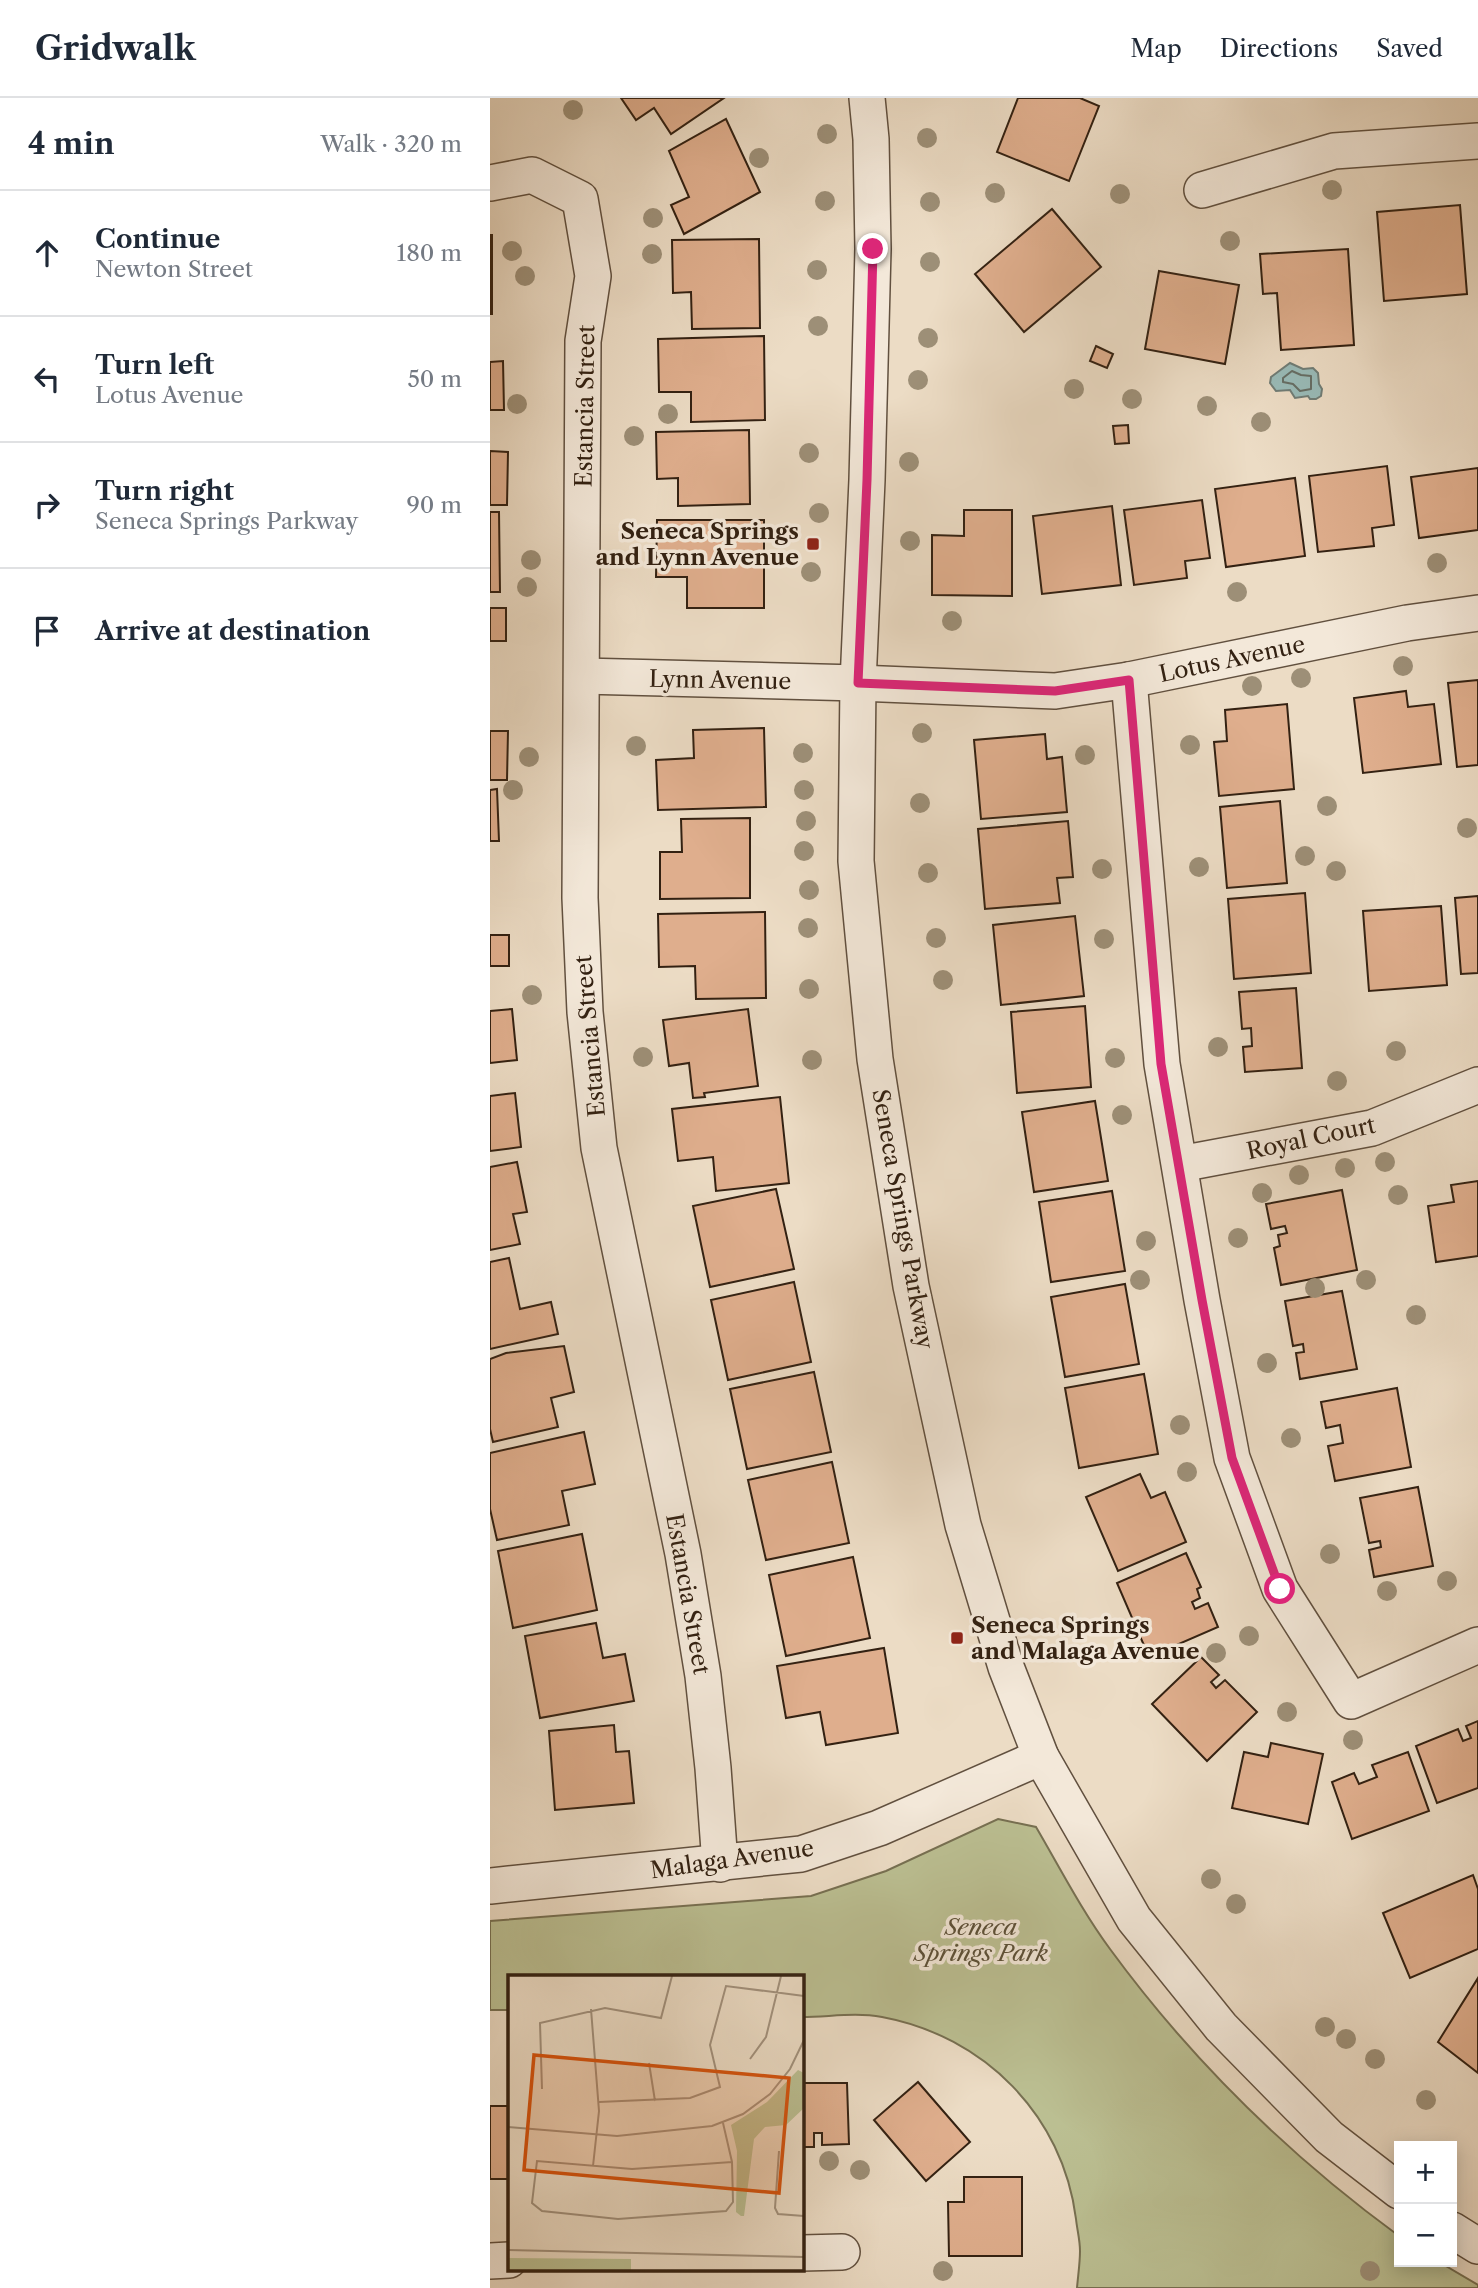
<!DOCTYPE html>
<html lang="en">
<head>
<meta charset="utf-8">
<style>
	body { margin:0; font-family:"Libre Caslon Text",serif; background:#f6f6f7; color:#1f2937 }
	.controls { position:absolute; right:21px; bottom:21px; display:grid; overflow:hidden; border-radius:0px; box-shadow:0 4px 18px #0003 }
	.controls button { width:63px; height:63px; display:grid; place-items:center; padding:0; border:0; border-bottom:2px solid #e0e1e3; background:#fff; color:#1f2937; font:35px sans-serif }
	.stop { position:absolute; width:21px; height:21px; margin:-16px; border:5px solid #db2777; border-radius:50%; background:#fff }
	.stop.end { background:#db2777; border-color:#fff; box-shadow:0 2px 7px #0008 }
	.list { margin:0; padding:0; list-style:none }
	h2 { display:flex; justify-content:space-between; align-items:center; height:91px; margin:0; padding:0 28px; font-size:30px }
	h2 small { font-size:23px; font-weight:400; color:#747a83 }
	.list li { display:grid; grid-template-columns:46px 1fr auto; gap:21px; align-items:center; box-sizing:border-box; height:126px; padding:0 28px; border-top:2px solid #e0e1e3 }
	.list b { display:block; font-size:26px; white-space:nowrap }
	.list p { margin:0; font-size:23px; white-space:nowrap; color:#747a83 }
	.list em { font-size:23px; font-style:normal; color:#747a83 }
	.icon { flex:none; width:38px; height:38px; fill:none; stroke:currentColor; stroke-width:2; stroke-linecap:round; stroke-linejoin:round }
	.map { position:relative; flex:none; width:988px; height:2190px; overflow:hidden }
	header { display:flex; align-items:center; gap:42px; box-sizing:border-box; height:98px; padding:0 35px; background:#fff; border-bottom:2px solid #e0e1e3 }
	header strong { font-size:33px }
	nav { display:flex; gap:38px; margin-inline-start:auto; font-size:24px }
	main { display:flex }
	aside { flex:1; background:#fff }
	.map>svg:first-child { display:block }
	.green { fill:#bbbf92; stroke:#777052; stroke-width:2 }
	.water { fill:#99bbb8; stroke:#707d76; stroke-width:2 }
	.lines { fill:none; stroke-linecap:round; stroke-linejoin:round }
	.shore { stroke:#666e65; stroke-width:2 }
	.building { fill:#dfae8d; stroke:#332112; stroke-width:2 }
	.minor-casing { stroke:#61503f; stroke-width:38 }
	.minor { stroke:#f3e8d9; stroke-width:35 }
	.tree { fill:#9d8f77 }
	.route { stroke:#db2777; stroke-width:9 }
	.poi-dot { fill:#8f2418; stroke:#f3e8d9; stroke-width:2.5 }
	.labels { text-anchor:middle; stroke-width:7; stroke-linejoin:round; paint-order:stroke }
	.street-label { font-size:23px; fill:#332112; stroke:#f3e8d9 }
	.poi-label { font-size:23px; font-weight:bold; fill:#332112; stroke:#f3e8d9; text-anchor:end }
	.park-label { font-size:23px; font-style:italic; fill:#5c5038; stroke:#f3e8d9 }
	.inset-road { fill:none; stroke:#a2917d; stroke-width:2 }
	.view { fill:#d6530d; fill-opacity:0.15; stroke:#d6530d; stroke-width:3.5 }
	.inset-edge { fill:none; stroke:#332112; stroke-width:3.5 }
</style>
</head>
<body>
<header>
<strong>Gridwalk</strong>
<nav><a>Map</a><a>Directions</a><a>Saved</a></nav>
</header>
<main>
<aside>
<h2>4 min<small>Walk · 320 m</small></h2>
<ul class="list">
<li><svg class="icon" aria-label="ahead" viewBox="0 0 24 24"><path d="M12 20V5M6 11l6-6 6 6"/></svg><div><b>Continue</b><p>Newton Street</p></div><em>180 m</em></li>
<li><svg class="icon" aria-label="left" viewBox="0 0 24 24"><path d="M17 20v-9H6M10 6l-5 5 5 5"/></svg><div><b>Turn left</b><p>Lotus Avenue</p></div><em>50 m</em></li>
<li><svg class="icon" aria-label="right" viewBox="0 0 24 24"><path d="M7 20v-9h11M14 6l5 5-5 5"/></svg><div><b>Turn right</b><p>Seneca Springs Parkway</p></div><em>90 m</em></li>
<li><svg class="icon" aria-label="arrive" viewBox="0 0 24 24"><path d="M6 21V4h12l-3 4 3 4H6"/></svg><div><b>Arrive at destination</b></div></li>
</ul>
</aside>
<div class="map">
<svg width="988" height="2190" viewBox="0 0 988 2190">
	<rect width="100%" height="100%" fill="#ecdcc5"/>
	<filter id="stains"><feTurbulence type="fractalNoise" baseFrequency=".00286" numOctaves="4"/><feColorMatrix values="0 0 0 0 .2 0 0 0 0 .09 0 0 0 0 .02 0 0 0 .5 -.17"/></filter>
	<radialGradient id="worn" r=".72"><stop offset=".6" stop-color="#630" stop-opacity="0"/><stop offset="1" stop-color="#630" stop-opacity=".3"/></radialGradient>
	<path class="green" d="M508,1721L546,1729C570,1770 592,1813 620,1851C702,1963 797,2056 909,2138V2164H949L988,2187V2190H587C588,2178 590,2165 590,2153C590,2142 587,2131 586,2121C573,2017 494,1938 392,1919C365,1914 339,1919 312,1919V1878H19V1912H0V1823L321,1798L396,1773Z"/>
	<path class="water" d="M800,265L813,271L823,270L828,275L829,286L832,291L831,298L826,301H820L818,298L805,300L800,292L786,293L780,285L781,279Z"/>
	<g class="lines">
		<path class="shore" d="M802,273L811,277L821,278V291L810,293L803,286L793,284V280Z"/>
	</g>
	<g class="building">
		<path d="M131,0H234L181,36L164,10L146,22Z"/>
		<path d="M528,0H590L609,8L579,83L507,54Z"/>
		<path d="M236,21L270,94L194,136L181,107L199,99L179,53Z"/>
		<path d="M970,107L977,196L894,203L887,114Z"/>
		<path d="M562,111L611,169L534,234L485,176Z"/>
		<rect x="0" y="137" width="2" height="79"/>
		<path d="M269,141L270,230L202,231L201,194L183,195L182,142Z"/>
		<path d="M858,151L864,247L791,252L787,195L773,196L770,156Z"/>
		<path d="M669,173L749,187L735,266L655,251Z"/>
		<path d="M274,238L275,322L201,324V294H169L168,241Z"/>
		<path d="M606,248L623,256L617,270L600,263Z"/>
		<path d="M13,263L14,312H0V264Z"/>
		<path d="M638,327L639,345L625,346L623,328Z"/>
		<path d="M259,332L260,406L188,408V380L167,381L166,334Z"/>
		<path d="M0,353L18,354L17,407H0Z"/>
		<path d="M897,368L904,427L882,430L884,448L828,454L819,378Z"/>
		<path d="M988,370V432L929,440L921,379Z"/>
		<path d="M805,380L815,458L736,469L725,391Z"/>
		<path d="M712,402L720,460L695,463L697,480L644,487L634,412Z"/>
		<path d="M622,408L631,487L552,496L543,418Z"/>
		<path d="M474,412H522V498L442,497V437L474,438Z"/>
		<path d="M0,414H9L10,494H0Z"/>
		<path d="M167,422H274V510H197V479H166Z"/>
		<rect x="0" y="510" width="16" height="33"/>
		<path d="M988,582V667L967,669L958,585Z"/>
		<path d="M916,593L918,609L944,606L951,666L873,675L864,600Z"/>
		<path d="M797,606L804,691L729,698L724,644L737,643L735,612Z"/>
		<path d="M274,630L276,709L168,712L166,662L204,660L203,632Z"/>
		<path d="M0,633H18L17,682H0Z"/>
		<path d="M555,636L557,661L572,659L577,714L491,721L484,642Z"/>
		<path d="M7,691L9,743H0V692Z"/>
		<path d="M790,703L797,785L737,790L730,709Z"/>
		<path d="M260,720V800L170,801V754H192L191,721Z"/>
		<path d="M578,723L583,779L567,780L570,805L495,811L488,731Z"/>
		<path d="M815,795L821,875L744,881L738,801Z"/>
		<path d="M988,798V875L971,876L965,800Z"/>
		<path d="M951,808L957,887L879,893L873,813Z"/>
		<path d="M275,814L276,900L206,901L205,868L169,869L168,816Z"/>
		<path d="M585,818L594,898L511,907L503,827Z"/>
		<rect x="0" y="837" width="19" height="31"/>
		<path d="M806,890L812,970L755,974L753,949L762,948L761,930L752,931L749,894Z"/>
		<path d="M595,908L601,989L527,995L521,914Z"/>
		<path d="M22,911L27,962L0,965V913Z"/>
		<path d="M258,911L268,988L214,995L215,999L203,1000L199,965L179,968L173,922Z"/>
		<path d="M25,995L31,1049L0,1053V998Z"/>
		<path d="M290,999L299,1085L226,1093L223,1059L188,1063L182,1011Z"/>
		<path d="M605,1003L618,1083L544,1094L532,1014Z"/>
		<path d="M27,1064L37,1114L23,1116L30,1146L0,1152V1069Z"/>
		<path d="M988,1083V1158L946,1164L938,1108L964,1104L961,1087Z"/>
		<path d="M286,1091L304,1171L220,1189L203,1108Z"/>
		<path d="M852,1092L867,1172L791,1187L784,1150L790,1148L788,1137L797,1135L795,1128L781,1131L776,1106Z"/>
		<path d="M622,1093L635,1173L561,1184L549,1104Z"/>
		<path d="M19,1160L30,1211L61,1204L68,1236L0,1251V1164Z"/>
		<path d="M304,1184L321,1264L238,1282L221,1202Z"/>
		<path d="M635,1186L649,1266L575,1279L561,1199Z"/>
		<path d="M852,1193L867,1271L810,1281L806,1255L814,1254L813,1246L803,1248L795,1203Z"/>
		<path d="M74,1248L84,1294L61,1300L68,1329L3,1344L0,1331V1261L16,1255Z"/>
		<path d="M324,1274L341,1354L257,1371L240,1291Z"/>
		<path d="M654,1276L668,1356L589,1370L575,1290Z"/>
		<path d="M907,1290L921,1369L845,1383L838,1348L853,1345L850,1327L836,1330L831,1304Z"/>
		<path d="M94,1334L105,1386L72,1393L79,1427L7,1442L0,1411V1355Z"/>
		<path d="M342,1364L359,1445L276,1462L258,1382Z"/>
		<path d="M650,1376L661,1400L675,1394L696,1444L628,1473L596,1399Z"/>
		<path d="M928,1389L943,1468L884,1479L879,1452L891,1449L890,1443L879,1445L870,1400Z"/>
		<path d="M92,1436L107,1512L23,1530L8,1453Z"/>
		<path d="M696,1455L711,1489L707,1491L710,1500L702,1504L705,1511L718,1505L728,1529L659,1559L627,1485Z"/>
		<path d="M363,1459L380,1540L296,1558L279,1477Z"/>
		<path d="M106,1525L113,1560L135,1556L144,1603L50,1620L35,1538Z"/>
		<path d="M394,1550L408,1635L336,1647L330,1614L296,1620L287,1568Z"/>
		<path d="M711,1559L729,1577L721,1584L726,1590L735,1582L767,1614L717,1663L662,1606Z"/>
		<path d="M988,1623V1690L947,1705L926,1648L968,1631L973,1643L981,1640L976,1628Z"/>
		<path d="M124,1627L126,1654L139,1653L144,1705L65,1712L59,1633Z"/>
		<path d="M781,1645L833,1656L818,1726L742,1710L754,1654L778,1659Z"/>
		<path d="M918,1654L939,1713L862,1741L842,1684L864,1675L869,1686L887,1679L882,1667Z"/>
		<path d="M983,1777L988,1791V1851L920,1880L893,1815Z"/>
		<path d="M988,1880V1975L948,1944Z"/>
		<path d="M428,1984L480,2044L436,2083L384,2022Z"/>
		<path d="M312,1985H357L359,2046L332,2047V2035H324V2049H312Z"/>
		<rect x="0" y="2008" width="19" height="73"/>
		<path d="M474,2079H532V2158H459L458,2104H474Z"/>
	</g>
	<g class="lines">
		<g class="minor-casing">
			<g id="minor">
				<path d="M377,0L381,41L383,151L377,382L368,585L366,763L385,961L421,1188L473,1427L516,1569L551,1659L644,1821L731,1929L839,2039L909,2093"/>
				<path d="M0,85L42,77L90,101L103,178L93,243L90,800L95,914L109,1050L193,1456L213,1578L223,1670L230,1766"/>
				<path d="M712,92L844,53L988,43"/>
				<path d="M92,578L368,585L565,593L639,582L917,525L988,515"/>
				<path d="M639,582L672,966L712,1202L742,1360L790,1491L861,1603L988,1547"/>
				<path d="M690,1066L882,1030L988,987"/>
				<path d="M0,1788L311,1756L389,1730L551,1659"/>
				<path d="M962,2132L988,2148"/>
				<path d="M312,2155L352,2154"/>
				<path d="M0,2163L19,2162"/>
			</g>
		</g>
		<use href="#minor" class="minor"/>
	</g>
	<g class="tree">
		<circle cx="83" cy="12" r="10"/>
		<circle cx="337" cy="36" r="10"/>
		<circle cx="437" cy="40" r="10"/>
		<circle cx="269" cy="60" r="10"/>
		<circle cx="842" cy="92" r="10"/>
		<circle cx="505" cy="95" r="10"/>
		<circle cx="630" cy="96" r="10"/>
		<circle cx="335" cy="103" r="10"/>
		<circle cx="440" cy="104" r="10"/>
		<circle cx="163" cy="120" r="10"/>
		<circle cx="740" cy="143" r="10"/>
		<circle cx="22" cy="153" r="10"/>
		<circle cx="162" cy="156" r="10"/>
		<circle cx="440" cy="164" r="10"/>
		<circle cx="327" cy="172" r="10"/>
		<circle cx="35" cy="178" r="10"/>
		<circle cx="328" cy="228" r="10"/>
		<circle cx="438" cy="240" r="10"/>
		<circle cx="428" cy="282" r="10"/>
		<circle cx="584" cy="291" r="10"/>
		<circle cx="642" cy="301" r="10"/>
		<circle cx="27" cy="306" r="10"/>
		<circle cx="717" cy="308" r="10"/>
		<circle cx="178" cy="316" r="10"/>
		<circle cx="771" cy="324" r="10"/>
		<circle cx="144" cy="338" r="10"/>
		<circle cx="319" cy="355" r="10"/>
		<circle cx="419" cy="364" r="10"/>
		<circle cx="329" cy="415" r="10"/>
		<circle cx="420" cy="443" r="10"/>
		<circle cx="41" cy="462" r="10"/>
		<circle cx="947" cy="465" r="10"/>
		<circle cx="321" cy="474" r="10"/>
		<circle cx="37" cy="489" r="10"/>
		<circle cx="747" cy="494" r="10"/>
		<circle cx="462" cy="523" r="10"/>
		<circle cx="913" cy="568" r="10"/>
		<circle cx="811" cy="580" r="10"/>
		<circle cx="762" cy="588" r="10"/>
		<circle cx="432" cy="635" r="10"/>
		<circle cx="700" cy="647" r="10"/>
		<circle cx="146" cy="648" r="10"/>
		<circle cx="313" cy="655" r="10"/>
		<circle cx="595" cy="657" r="10"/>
		<circle cx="39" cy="659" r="10"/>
		<circle cx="23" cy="692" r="10"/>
		<circle cx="314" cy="692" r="10"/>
		<circle cx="430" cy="705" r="10"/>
		<circle cx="837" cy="708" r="10"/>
		<circle cx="316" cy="723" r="10"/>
		<circle cx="977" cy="730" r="10"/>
		<circle cx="314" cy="753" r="10"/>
		<circle cx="815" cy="758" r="10"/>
		<circle cx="709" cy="769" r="10"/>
		<circle cx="612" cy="771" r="10"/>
		<circle cx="846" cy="773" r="10"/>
		<circle cx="438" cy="775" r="10"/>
		<circle cx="319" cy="792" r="10"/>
		<circle cx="318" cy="830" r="10"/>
		<circle cx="446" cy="840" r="10"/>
		<circle cx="614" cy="841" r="10"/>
		<circle cx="453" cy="882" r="10"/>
		<circle cx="319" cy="891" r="10"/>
		<circle cx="42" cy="897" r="10"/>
		<circle cx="728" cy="949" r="10"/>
		<circle cx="906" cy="953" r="10"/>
		<circle cx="153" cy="959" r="10"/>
		<circle cx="625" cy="960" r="10"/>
		<circle cx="322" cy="962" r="10"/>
		<circle cx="847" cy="983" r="10"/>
		<circle cx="632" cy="1017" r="10"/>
		<circle cx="895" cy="1064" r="10"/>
		<circle cx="855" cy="1070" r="10"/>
		<circle cx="809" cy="1077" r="10"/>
		<circle cx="772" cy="1095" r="10"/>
		<circle cx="908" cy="1097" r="10"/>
		<circle cx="748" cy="1140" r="10"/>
		<circle cx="656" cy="1143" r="10"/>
		<circle cx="650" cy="1182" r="10"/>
		<circle cx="876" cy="1182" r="10"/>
		<circle cx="825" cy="1190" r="10"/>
		<circle cx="926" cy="1217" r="10"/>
		<circle cx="777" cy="1265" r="10"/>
		<circle cx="690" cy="1327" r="10"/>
		<circle cx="801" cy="1340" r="10"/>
		<circle cx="697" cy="1374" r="10"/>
		<circle cx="840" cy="1456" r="10"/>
		<circle cx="957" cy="1483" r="10"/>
		<circle cx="897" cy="1493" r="10"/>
		<circle cx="759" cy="1538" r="10"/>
		<circle cx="726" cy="1555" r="10"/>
		<circle cx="797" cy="1614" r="10"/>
		<circle cx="863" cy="1642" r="10"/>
		<circle cx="721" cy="1781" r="10"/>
		<circle cx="746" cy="1806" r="10"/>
		<circle cx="835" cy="1929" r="10"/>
		<circle cx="856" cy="1941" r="10"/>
		<circle cx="885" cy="1961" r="10"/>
		<circle cx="936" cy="2002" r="10"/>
		<circle cx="339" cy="2063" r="10"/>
		<circle cx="370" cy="2072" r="10"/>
		<circle cx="453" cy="2173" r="10"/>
		<circle cx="880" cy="2173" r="10"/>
	</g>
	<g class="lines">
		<path class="route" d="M383,151L377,382L368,585L565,593L639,582L671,966L712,1202L742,1360L790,1491"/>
	</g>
	<g class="poi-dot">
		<rect x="316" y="439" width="14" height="14" rx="3.5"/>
		<rect x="460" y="1533" width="14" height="14" rx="3.5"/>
	</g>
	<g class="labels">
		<g class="street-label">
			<text transform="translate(95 308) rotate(-89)" y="8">Estancia Street</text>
			<text transform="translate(742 561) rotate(-12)" y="8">Lotus Avenue</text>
			<text transform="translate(230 582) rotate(1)" y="8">Lynn Avenue</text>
			<text transform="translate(100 938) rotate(-95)" y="8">Estancia Street</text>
			<text transform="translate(821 1040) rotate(-12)" y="8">Royal Court</text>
			<text transform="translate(413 1121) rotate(80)" y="8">Seneca Springs Parkway</text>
			<text transform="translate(198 1496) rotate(80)" y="8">Estancia Street</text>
			<text transform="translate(242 1761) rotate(-8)" y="8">Malaga Avenue</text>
		</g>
		<g class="poi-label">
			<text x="309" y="441">Seneca Springs<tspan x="309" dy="26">and Lynn Avenue</tspan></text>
			<text x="481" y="1535" text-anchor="start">Seneca Springs<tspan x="481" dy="26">and Malaga Avenue</tspan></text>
		</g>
		<g class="park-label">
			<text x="491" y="1837">Seneca<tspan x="491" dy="26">Springs Park</tspan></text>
		</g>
	</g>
	<g transform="translate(18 1877)">
		<rect width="296" height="296" fill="#ecdcc5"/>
		<path d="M290,95L296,98V133L278,150L257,152L246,164L236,241H233L228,237L229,176L223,150L259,127ZM0,283L123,284V295H0Z" fill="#bbbf92"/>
		<path class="inset-road" d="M83,34L91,136L85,191M242,84L258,62L273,1M141,88L147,126M34,114L32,48L97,33L153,43L164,1M91,127L182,123L212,112L202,70L218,11L296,21M215,148L224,187L225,227L218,236L110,244L34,236L24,228L29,186L124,194L224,187M0,152L109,161L204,151L235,139L262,119L282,94L296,65M271,176L267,233L270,239L296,241M0,275L296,282"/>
		<path class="view" d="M26,80L281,103L271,218L16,195Z"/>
		<rect width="296" height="296" class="inset-edge"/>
	</g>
	<rect width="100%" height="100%" filter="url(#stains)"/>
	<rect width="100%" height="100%" fill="url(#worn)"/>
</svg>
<div class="controls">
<button>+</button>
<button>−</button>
</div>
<div class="stop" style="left:790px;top:1491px"></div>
<div class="stop end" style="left:383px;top:151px"></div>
</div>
</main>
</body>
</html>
